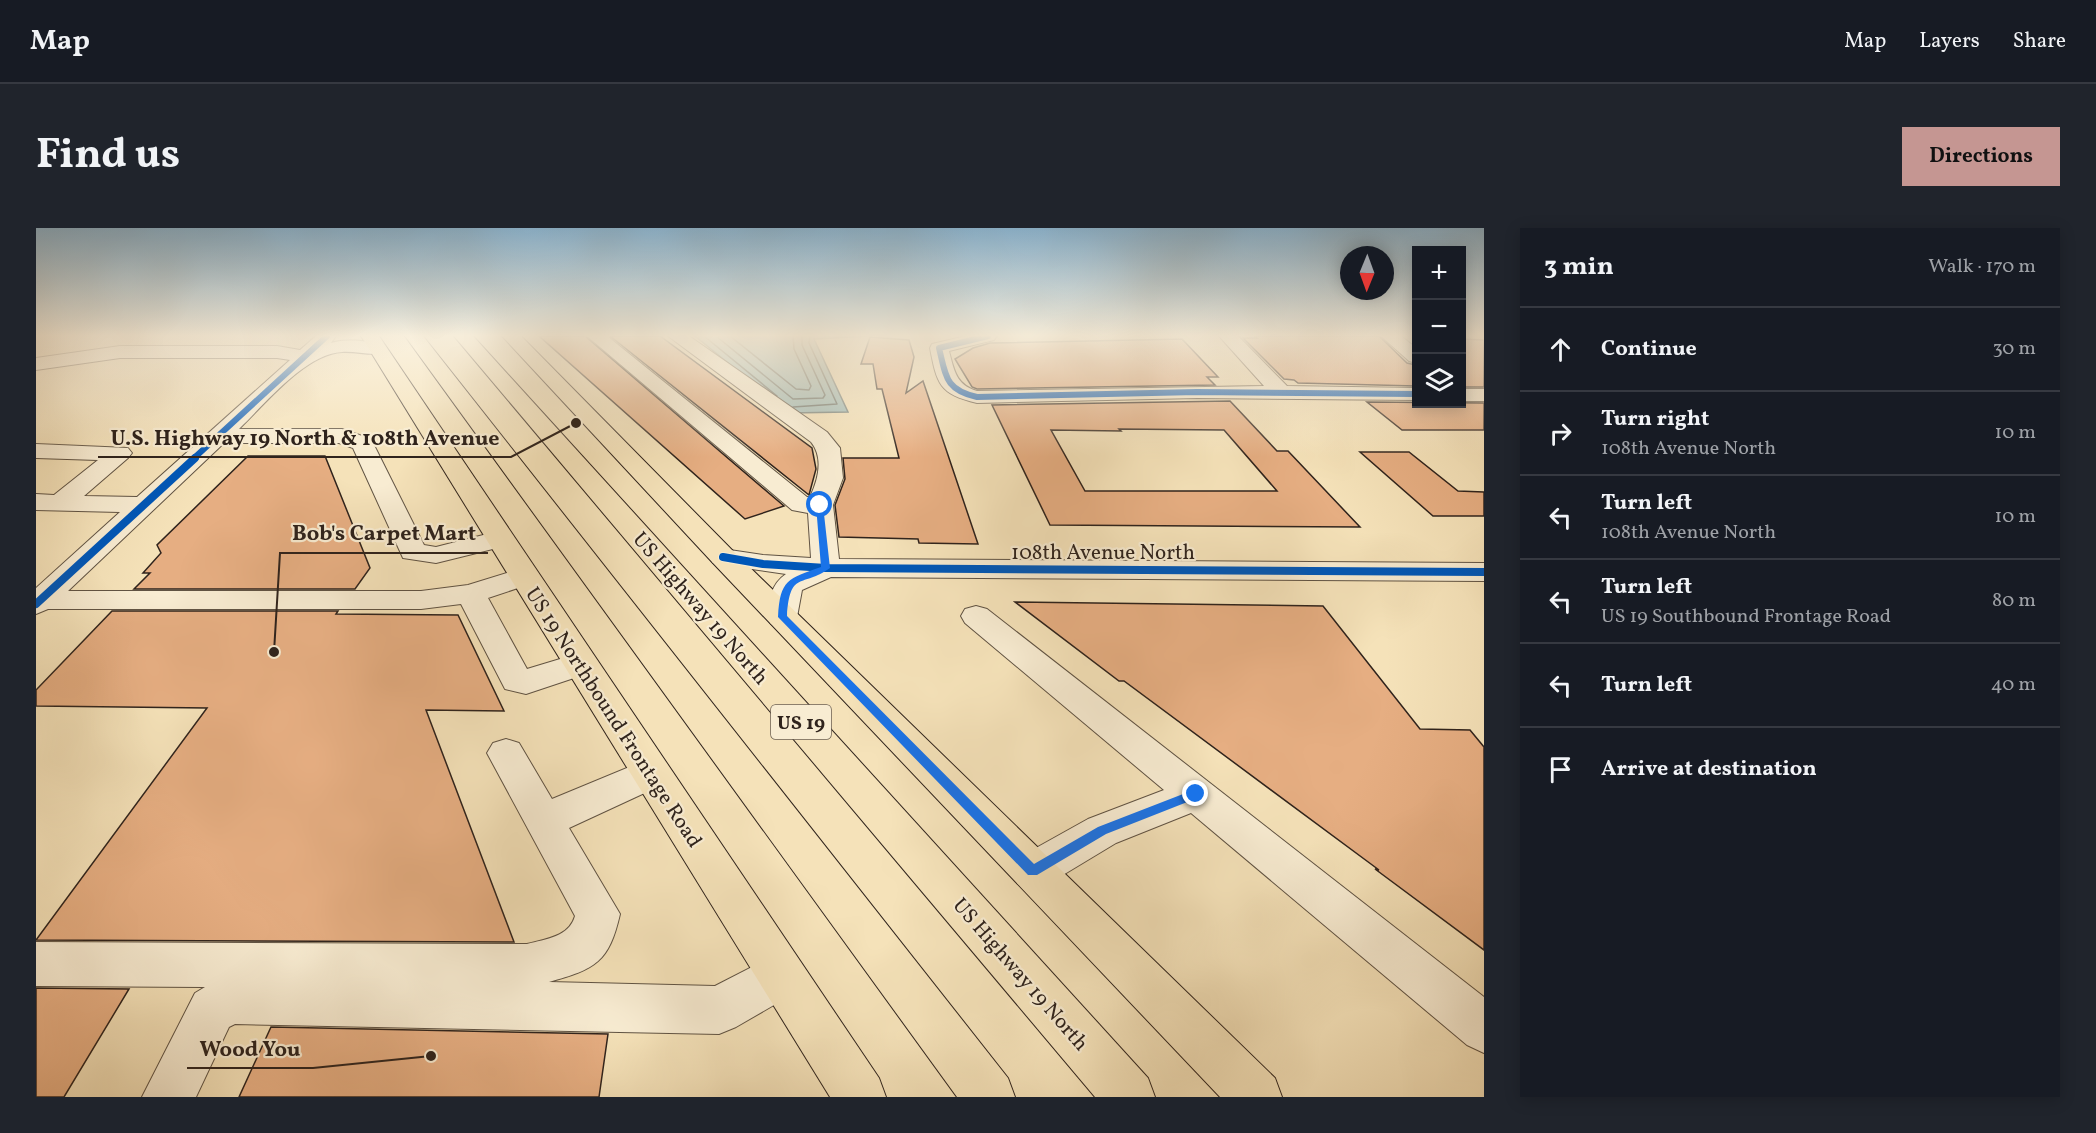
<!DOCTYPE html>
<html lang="en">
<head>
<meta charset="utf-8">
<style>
	body { margin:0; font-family:Vollkorn,serif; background:#20242c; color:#f1f3f6 }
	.controls { position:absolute; right:18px; top:18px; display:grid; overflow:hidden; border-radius:0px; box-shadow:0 3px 15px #0003 }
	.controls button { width:54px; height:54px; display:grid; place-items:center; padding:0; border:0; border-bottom:2px solid #363941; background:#171b24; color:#f1f3f6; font:30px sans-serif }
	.compass { position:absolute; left:1304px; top:18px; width:54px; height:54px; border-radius:50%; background:#171b24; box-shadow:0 3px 15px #0003; rotate:181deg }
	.stop { position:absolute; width:18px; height:18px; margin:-14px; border:4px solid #1a73e8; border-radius:50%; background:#fff }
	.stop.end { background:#1a73e8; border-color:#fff; box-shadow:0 2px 6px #0008 }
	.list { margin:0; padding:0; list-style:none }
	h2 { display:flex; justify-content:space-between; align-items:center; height:78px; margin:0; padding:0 24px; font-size:26px }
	h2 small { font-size:20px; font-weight:400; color:#9ea1a6 }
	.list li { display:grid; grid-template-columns:39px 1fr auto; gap:18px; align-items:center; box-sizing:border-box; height:84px; padding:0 24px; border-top:2px solid #363941 }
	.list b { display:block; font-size:22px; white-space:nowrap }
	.list p { margin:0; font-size:20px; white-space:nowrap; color:#9ea1a6 }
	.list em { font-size:20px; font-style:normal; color:#9ea1a6 }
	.icon { flex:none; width:33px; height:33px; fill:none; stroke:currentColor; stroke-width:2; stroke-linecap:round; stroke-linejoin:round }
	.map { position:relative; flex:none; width:1448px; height:869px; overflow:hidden; border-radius:0px }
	header { display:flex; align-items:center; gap:36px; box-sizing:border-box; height:84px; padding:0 30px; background:#171b24; border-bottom:2px solid #363941 }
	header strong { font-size:28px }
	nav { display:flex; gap:33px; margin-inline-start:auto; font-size:21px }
	.intro { display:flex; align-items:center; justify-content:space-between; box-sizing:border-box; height:144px; padding:0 36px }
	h1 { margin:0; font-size:42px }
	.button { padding:15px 27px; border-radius:0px; background:#c59692; color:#111; font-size:21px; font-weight:700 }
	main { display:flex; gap:36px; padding:0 36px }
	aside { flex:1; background:#171b24; border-radius:0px; box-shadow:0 3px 15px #0003 }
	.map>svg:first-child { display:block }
	.water { fill:#a0bcb9; stroke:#737f7a; stroke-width:1.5 }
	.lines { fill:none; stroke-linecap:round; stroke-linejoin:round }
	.shore { stroke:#68706a; stroke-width:1.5 }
	.building { fill:#e6ae82; stroke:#2f231c; stroke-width:1.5; fill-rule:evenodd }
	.minor-casing { stroke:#605343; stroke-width:2 }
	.major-casing { stroke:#2f231c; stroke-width:2 }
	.highway-casing { stroke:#2f231c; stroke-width:2 }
	.minor { fill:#f8ecd2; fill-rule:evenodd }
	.major { fill:#f5e2b9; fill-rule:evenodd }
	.highway { fill:#f5e2b9; fill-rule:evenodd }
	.cycleway-far1-casing { stroke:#f8ecd2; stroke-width:8 }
	.cycleway-casing { stroke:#f8ecd2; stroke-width:10 }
	.cycleway-far1 { stroke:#0057b8; stroke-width:6 }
	.cycleway { stroke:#0057b8; stroke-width:8 }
	.route { fill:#1a73e8 }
	.labels { text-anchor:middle; stroke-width:4.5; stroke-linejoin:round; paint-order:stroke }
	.shield { fill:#f8ecd2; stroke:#6b5f53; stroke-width:1.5 }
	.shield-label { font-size:20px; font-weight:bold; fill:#2f231c }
	.street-label { font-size:21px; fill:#2f231c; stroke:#f8ecd2 }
	.leader { fill:none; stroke:#2f231c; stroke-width:2 }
	.callout-dot { fill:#2f231c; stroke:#f8ecd2; stroke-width:2 }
	.callout-label { font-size:22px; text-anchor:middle; font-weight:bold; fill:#2f231c; stroke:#f8ecd2; stroke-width:4.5; stroke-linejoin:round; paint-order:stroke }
</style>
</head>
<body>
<header>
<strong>Map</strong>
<nav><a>Map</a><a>Layers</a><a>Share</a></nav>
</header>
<div class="intro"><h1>Find us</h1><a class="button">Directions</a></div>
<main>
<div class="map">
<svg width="1448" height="869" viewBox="0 0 1448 869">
	<rect width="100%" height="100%" fill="#f5e2b9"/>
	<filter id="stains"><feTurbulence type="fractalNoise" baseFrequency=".00333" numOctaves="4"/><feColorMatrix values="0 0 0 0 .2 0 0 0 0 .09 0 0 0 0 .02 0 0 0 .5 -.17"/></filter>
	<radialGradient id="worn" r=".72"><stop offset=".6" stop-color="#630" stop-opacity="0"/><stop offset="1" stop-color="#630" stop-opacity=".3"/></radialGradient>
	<path class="water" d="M659,108H832L778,111L812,184L753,185Z"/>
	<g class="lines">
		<g class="shore">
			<path d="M668,108L741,168"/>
			<path d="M680,108L757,171L787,170L789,167L766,117V108"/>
			<path d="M694,108L760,161L773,162L775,158L758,121L757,108"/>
			<path d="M757,179L801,176L773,115L774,108"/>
		</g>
	</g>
	<g class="building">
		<path d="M503,108H549L748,278L709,291Z"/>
		<path d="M574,108H624L776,220L780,241L773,267Z"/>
		<path d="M1218,108H1343L1371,135L1380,137V158L1262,155L1258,152L1248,151L1207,110H1221Z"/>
		<path d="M834,109L873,112L878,129L870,165L887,153L942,316L883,315L882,311L803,309L799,277L809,251L807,230H863L846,161H841L837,136H825Z"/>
		<path d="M1146,111L1182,149H1171L1179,157L941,161L936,159L919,131L937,120L954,115Z"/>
		<path d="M1425,111L1448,112V159H1425Z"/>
		<path d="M1194,173L1241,223H1252L1324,299L1014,297L956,177ZM1083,201L1188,202L1241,263H1049L1015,202L1085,203Z"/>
		<path d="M1331,174L1448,175V202H1366Z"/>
		<path d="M1324,224H1373L1422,263L1448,264V288H1397Z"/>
		<path d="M212,228H289L334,340L319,361H98L114,345H107L125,325L121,317Z"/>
		<path d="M979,374L1287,378L1384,501L1434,502L1448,519V722L1339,641L1343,642L1088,453H1083Z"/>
		<path d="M76,383H302L300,386L422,387L468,483L390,482L478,714L0,712L171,480L0,478V462Z"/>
		<path d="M0,760L93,761L28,869H0Z"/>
		<path d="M235,799L572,806L563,869H203Z"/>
	</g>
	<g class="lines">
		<g class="minor-casing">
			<g id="minor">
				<path d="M280,108H300L295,115C310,110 332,113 348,117L350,121L348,125C334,128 320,123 306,124C269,126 229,176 203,201H306L335,211L388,317L400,319L463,303L473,305L477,311L473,317L400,335L367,330L317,220L303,215H188L32,363H385L432,357L487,340L497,343L502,349L497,355L452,370L491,441L544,425L556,428L561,436L556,444L490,466L469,461L425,376L385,381H12L0,386V360L84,284L0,282V266L18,267L62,232L0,230V216L92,220L96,225L92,230L48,268L101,269L254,132L241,130H84L0,142V130L84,118H241L264,122Z"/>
				<path d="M551,108H571L771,269H774C782,252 788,230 775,214L632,108H653L791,204L804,220L807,250L797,277L803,331L1448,335V353L795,349L766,362L761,389L757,396L746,399L735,396L731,389C733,372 735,356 750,346L687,337L677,335L673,329L677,323L687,321L727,327L775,330L772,285L756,282Z"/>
				<path d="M930,108H961L958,112L913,123C918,142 920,157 941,163L1228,158L1183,108H1202L1251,158L1380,160V172L1161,170L941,175C903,166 901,156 894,120L896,116Z"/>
				<path d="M1345,108H1365L1380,120V135L1373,133Z"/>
				<rect x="1426" y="161" width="22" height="12"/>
				<path d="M940,378L951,381L1448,769V825L1431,817L1155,585L1080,615L1012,656L997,662L982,656L976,643L982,630L1052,591L1128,562L929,395L925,388L929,381Z"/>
				<path d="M470,511L483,515L516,571L615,530L628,534L634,545L628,556L533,600L584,686C573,734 560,741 513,754L679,758L745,724L762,731L769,747L762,763L700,799L683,806L199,796L193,799L160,869H106L159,765L169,759L0,758V714L491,716C510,711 533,709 539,688L451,525L457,515Z"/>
			</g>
		</g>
		<g class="major-casing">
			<g id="major">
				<path d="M325,108H343L843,850L850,869H794Z"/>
				<path d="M466,108H485L697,323L1239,850L1246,869H1184L677,335Z"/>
			</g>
		</g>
		<g class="highway-casing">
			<g id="highway">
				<path d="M369,108H387L972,850L979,869H921Z"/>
				<path d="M418,108H437L1112,850L1119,869H1059Z"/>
			</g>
		</g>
		<use href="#minor" class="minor"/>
		<use href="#major" class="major"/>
		<use href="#highway" class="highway"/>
		<g class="cycleway-far1-casing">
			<g id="cycleway-far1">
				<path d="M952,108L903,120C910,148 909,162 941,169L1161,164L1380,166"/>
				<path d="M157,231L291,108"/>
			</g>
		</g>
		<g class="cycleway-casing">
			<g id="cycleway">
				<path d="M687,329L727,336L790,340L1448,344"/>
				<path d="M0,376L159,230"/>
			</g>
		</g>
		<use href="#cycleway-far1" class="cycleway-far1"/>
		<use href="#cycleway" class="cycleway"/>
	</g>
	<linearGradient id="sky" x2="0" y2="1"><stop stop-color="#8bb7d5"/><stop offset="0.47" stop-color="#faf2e0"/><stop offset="1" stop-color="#faf2e0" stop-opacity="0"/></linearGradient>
	<rect width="1448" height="229" fill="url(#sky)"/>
	<path class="route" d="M784,275L787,277L794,340C766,360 754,342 751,388L998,636L1062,599L1160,561L1164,563V569L1070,606L1001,647H992L742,389C744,351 752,351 785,339L780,277Z"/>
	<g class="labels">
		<rect class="shield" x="735" y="477" width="60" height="34" rx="4.5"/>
		<g class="shield-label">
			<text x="765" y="501">US 19</text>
		</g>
		<g class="street-label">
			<text x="1067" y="331">108th Avenue North</text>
			<text transform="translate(665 380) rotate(49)" y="7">US Highway 19 North</text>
			<text transform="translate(578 489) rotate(57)" y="7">US 19 Northbound Frontage Road</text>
			<text transform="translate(985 746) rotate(49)" y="7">US Highway 19 North</text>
		</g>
	</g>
	<path class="leader" d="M540 195L475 229H62M238 424L244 325H452M395 828L277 840H151"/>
	<g class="callout-dot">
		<circle cx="540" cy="195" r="6"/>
		<circle cx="238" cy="424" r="6"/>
		<circle cx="395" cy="828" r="6"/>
	</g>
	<g class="callout-label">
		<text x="269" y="217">U.S. Highway 19 North &amp; 108th Avenue</text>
		<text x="348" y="312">Bob's Carpet Mart</text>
		<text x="214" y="828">Wood You</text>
	</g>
	<rect width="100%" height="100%" filter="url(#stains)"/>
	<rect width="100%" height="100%" fill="url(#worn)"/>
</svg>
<div class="controls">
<button>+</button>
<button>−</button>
<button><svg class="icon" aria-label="layers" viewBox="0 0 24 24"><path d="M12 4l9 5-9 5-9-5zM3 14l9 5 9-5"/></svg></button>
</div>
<svg class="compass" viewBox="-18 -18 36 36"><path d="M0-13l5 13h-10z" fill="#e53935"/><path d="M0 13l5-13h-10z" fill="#9ea1a6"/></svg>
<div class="stop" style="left:784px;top:277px"></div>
<div class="stop end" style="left:1160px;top:566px"></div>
</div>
<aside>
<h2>3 min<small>Walk · 170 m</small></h2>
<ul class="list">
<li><svg class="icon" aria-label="ahead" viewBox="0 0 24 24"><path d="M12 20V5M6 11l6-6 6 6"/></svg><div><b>Continue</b></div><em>30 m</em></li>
<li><svg class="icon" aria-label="right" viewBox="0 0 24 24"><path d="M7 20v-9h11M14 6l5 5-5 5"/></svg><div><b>Turn right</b><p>108th Avenue North</p></div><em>10 m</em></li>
<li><svg class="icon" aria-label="left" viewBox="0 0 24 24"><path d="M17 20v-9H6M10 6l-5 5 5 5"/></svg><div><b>Turn left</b><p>108th Avenue North</p></div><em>10 m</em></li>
<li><svg class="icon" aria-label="left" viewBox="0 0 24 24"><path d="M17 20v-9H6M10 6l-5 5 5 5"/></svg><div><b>Turn left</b><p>US 19 Southbound Frontage Road</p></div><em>80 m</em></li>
<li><svg class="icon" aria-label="left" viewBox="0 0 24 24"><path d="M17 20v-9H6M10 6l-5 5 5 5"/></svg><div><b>Turn left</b></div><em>40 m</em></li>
<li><svg class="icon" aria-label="arrive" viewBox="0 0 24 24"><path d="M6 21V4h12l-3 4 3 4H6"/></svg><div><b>Arrive at destination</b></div></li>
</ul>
</aside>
</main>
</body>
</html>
